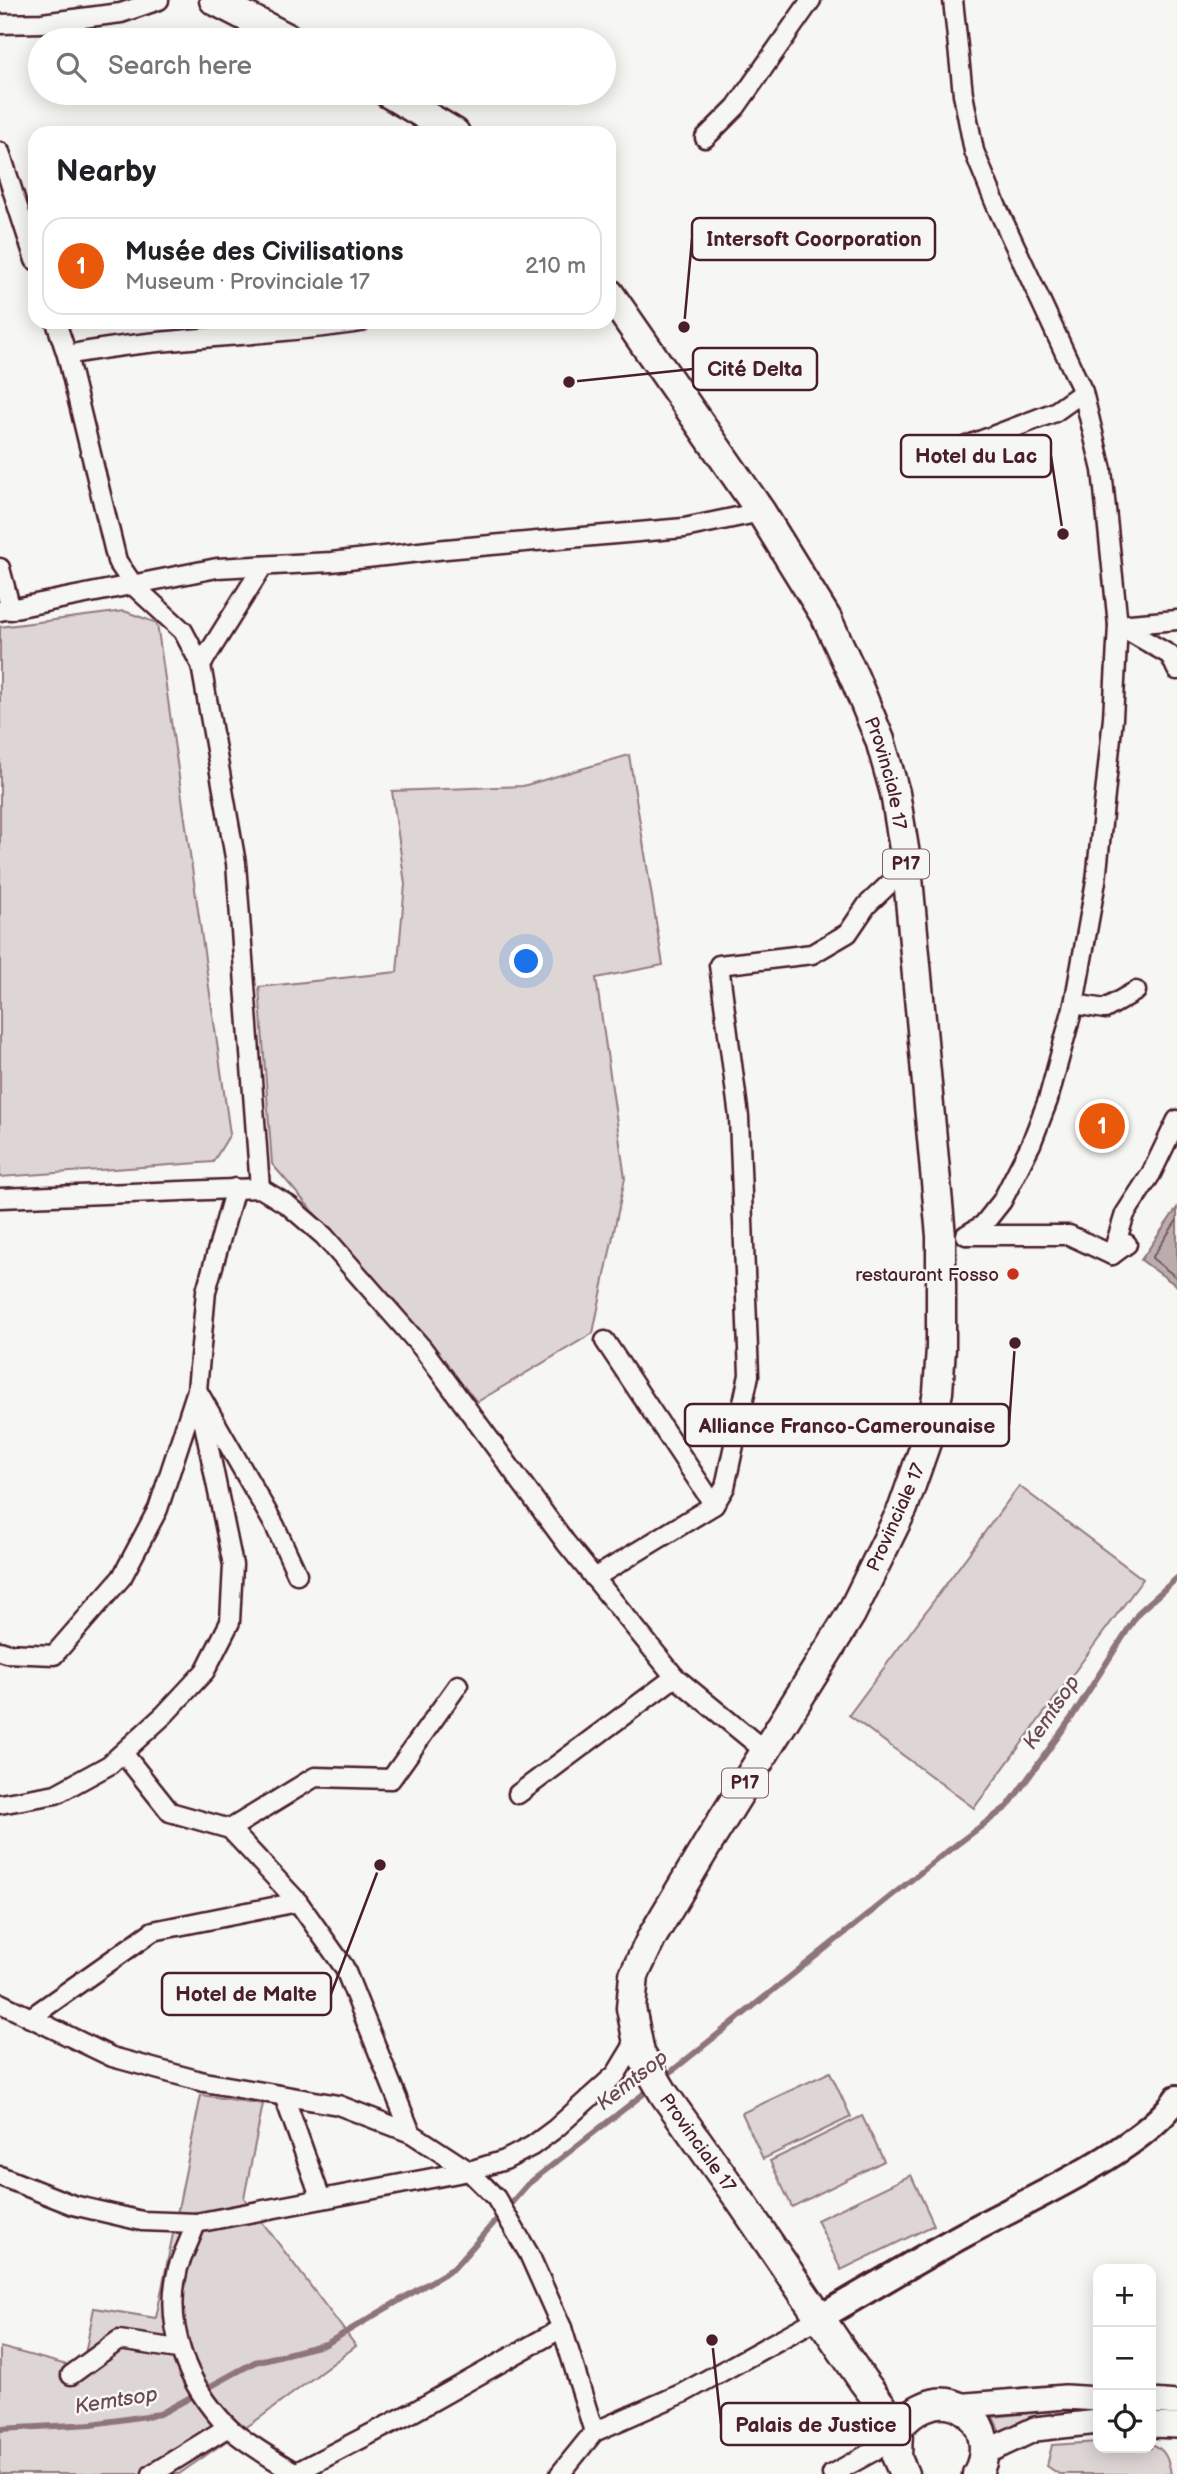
<!DOCTYPE html>
<html lang="en">
<head>
<meta charset="utf-8">
<style>
	body { margin:0; font-family:"Balsamiq Sans",sans-serif; background:#f2f2f2; color:#202124 }
	.controls { position:absolute; right:21px; bottom:21px; display:grid; overflow:hidden; border-radius:14px; box-shadow:0 4px 18px #0003 }
	.controls button { width:63px; height:63px; display:grid; place-items:center; padding:0; border:0; border-bottom:2px solid #e0e0e0; background:#fff; color:#202124; font:35px sans-serif }
	.you { position:absolute; left:527px; top:962px; width:24px; height:24px; margin:-18px; border:5px solid #fff; border-radius:50%; background:#1a73e8; box-shadow:0 0 0 10px #1a73e833 }
	.badge { display:grid; place-items:center; width:46px; height:46px; border-radius:50%; background:#ea580c; color:#fff; font-size:23px; font-weight:700 }
	.pin { position:absolute; translate:-50% -50%; border:4px solid #fff; box-shadow:0 2px 7px #0006 }
	.list { margin:0; padding:0; list-style:none }
	h2 { display:flex; justify-content:space-between; align-items:center; height:91px; margin:0; padding:0 28px; font-size:30px }
	h2 small { font-size:23px; font-weight:400; color:#757577 }
	.list li { display:grid; grid-template-columns:46px 1fr auto; gap:21px; align-items:center; box-sizing:border-box; height:98px; margin:0 14px 14px; padding:0 14px; border:2px solid #e0e0e0; border-radius:21px }
	.list b { display:block; font-size:26px; white-space:nowrap }
	.list p { margin:0; font-size:23px; white-space:nowrap; color:#757577 }
	.list em { font-size:23px; font-style:normal; color:#757577 }
	.icon { flex:none; width:38px; height:38px; fill:none; stroke:currentColor; stroke-width:2; stroke-linecap:round; stroke-linejoin:round }
	.map { position:relative; flex:none; width:1177px; height:2474px; overflow:hidden }
	.search { position:absolute; background:#fff; box-shadow:0 4px 18px #0003; left:28px; top:28px; width:588px; height:77px; display:flex; align-items:center; gap:18px; box-sizing:border-box; padding:0 24px; border-radius:38px; color:#757577; font-size:26px }
	.panel { position:absolute; background:#fff; box-shadow:0 4px 18px #0003; left:28px; top:126px; width:588px; height:203px; border-radius:21px }
	.map>svg:first-child { display:block }
	.green { fill:#ddd6d5; stroke:#947a80; stroke-width:2 }
	.water { fill:#bbadae; stroke:#8e747a; stroke-width:2 }
	.lines { fill:none; stroke-linecap:round; stroke-linejoin:round }
	.shore { stroke:#77585f; stroke-width:2 }
	.stream { stroke:#8e747a; stroke-width:6 }
	.minor-casing { stroke:#4a1f2b; stroke-width:23 }
	.tertiary-casing { stroke:#4a1f2b; stroke-width:28 }
	.secondary-casing { stroke:#4a1f2b; stroke-width:30 }
	.primary-casing { stroke:#4a1f2b; stroke-width:33 }
	.minor { stroke:#f6f6f2; stroke-width:18 }
	.tertiary { stroke:#f6f6f2; stroke-width:23 }
	.secondary { stroke:#f6f6f2; stroke-width:24 }
	.primary { stroke:#f6f6f2; stroke-width:28 }
	.poi-dot { fill:#c8321e; stroke:#f6f6f2; stroke-width:2.5 }
	.labels { text-anchor:middle; stroke-width:5; stroke-linejoin:round; paint-order:stroke }
	.shield { fill:#f6f6f2; stroke:#7e6067; stroke-width:2 }
	.shield-label { font-size:18px; font-weight:bold; fill:#4a1f2b }
	.street-label { font-size:19px; fill:#4a1f2b; stroke:#f6f6f2 }
	.poi-label { font-size:19px; fill:#4a1f2b; stroke:#f6f6f2; text-anchor:end }
	.water-label { font-size:21px; font-style:italic; fill:#6c4a52; stroke:#f6f6f2 }
	.leader { fill:none; stroke:#4a1f2b; stroke-width:2.5 }
	.callout-dot { fill:#4a1f2b; stroke:#f6f6f2; stroke-width:2.5 }
	.callout { fill:#f6f6f2; stroke:#4a1f2b; stroke-width:2.5 }
	.callout-label { font-size:21px; text-anchor:middle; font-weight:bold; fill:#4a1f2b }
</style>
</head>
<body>
<div class="map">
<svg width="1177" height="2474" viewBox="0 0 1177 2474">
	<rect width="100%" height="100%" fill="#f6f6f2"/>
	<filter id="ink" filterUnits="userSpaceOnUse"><feTurbulence type="fractalNoise" baseFrequency=".0143" numOctaves="2"/><feDisplacementMap in="SourceGraphic" scale="14" xChannelSelector="R" yChannelSelector="G"/><feConvolveMatrix kernelMatrix="1 2 1 2 8 2 1 2 1" color-interpolation-filters="sRGB"/></filter>
	<g filter="url(#ink)">
		<g class="green">
			<path d="M124,611L157,623L230,1134L213,1162L0,1177V627Z"/>
			<path d="M629,755L663,965L596,978L625,1178L593,1333L477,1402L272,1164L259,987L397,972L405,884L392,791L523,786Z"/>
			<path d="M1019,1486L1143,1579L974,1808L849,1715Z"/>
			<path d="M830,2072L851,2117L763,2159L742,2113Z"/>
			<path d="M201,2095L263,2104L244,2198L356,2346L261,2417L179,2474H0V2347L82,2369L94,2308L156,2318Z"/>
			<path d="M862,2116L884,2161L792,2207L770,2161Z"/>
			<path d="M911,2175L934,2225L841,2270L817,2220Z"/>
			<path d="M1050,2411L1052,2415L1029,2420L1000,2432L993,2417Z"/>
			<path d="M1098,2442V2448H1151V2444C1165,2448 1169,2461 1171,2474H1059L1047,2466L1052,2445Z"/>
		</g>
		<path class="water" d="M1177,1208V1286L1141,1260Z"/>
		<g class="lines">
			<path class="shore" d="M1177,1220L1152,1258L1177,1278"/>
			<g class="stream">
				<path d="M662,2079L940,1857L1008,1806L1072,1717L1139,1612L1177,1578"/>
				<path d="M0,2429L92,2424L160,2414L255,2362L326,2344L454,2268L528,2184L651,2088"/>
			</g>
			<g class="minor-casing">
				<g id="minor">
					<path d="M953,0L963,94L974,151L996,205L1083,392L1102,470L1118,625L1113,718L1096,881L1074,1004L1048,1100L1031,1144L1002,1201L983,1225L966,1235"/>
					<path d="M0,24L42,23L121,13L159,0"/>
					<path d="M705,138L736,107L811,0"/>
					<path d="M0,152L35,260"/>
					<path d="M56,322L67,355L117,561L134,586L183,631L201,665L236,863L260,1188"/>
					<path d="M67,355C164,336 264,337 361,322"/>
					<path d="M917,465L1055,412L1083,392"/>
					<path d="M0,568L11,610"/>
					<path d="M0,611L217,568L331,562L446,549L684,528L761,512"/>
					<path d="M1177,620L1118,625L1170,655L1177,670"/>
					<path d="M201,665L263,566"/>
					<path d="M1074,1004L1105,1009L1136,991"/>
					<path d="M0,1198L260,1188L288,1205L324,1236L423,1349L566,1543L675,1677L765,1751"/>
					<path d="M968,1235H1069L1112,1255L1127,1244"/>
					<path d="M1112,1255L1125,1214L1151,1174L1177,1120"/>
					<path d="M605,1341L714,1505"/>
					<path d="M594,1578L714,1505L725,1487L749,1375L739,1117L719,965L812,954L848,933L867,905L907,867"/>
					<path d="M0,1651L6,1653L54,1655L122,1577L158,1509L197,1390L275,1526L297,1574"/>
					<path d="M123,1753L170,1812L230,1829L298,1902L344,1967L411,2133"/>
					<path d="M518,1794L675,1677"/>
					<path d="M0,1804L56,1794L109,1765L164,1715L205,1671L230,1622L233,1565L197,1390L206,1291L235,1188"/>
					<path d="M230,1829L315,1777L391,1779L458,1685"/>
					<path d="M0,2003L112,2057L204,2082L338,2105L411,2133L469,2171L505,2160L532,2146L555,2129L616,2074L636,2041"/>
					<path d="M30,2018L153,1931L298,1902"/>
					<path d="M284,2096L321,2199"/>
					<path d="M0,2176L73,2205L142,2221L196,2223L469,2171L496,2198L529,2254L562,2328L594,2432L683,2393L819,2318"/>
					<path d="M196,2223C191,2238 183,2253 178,2268C163,2325 187,2385 227,2426C240,2439 281,2464 298,2474"/>
					<path d="M71,2375L119,2340L178,2349"/>
					<path d="M152,2474L228,2427"/>
					<path d="M293,2474L415,2411L562,2328"/>
					<path d="M560,2474L594,2432"/>
					<path d="M832,2474L874,2451L898,2434"/>
				</g>
			</g>
			<g class="tertiary-casing">
				<g id="tertiary">
					<path d="M1151,2401L1177,2403"/>
					<path d="M955,2406L1065,2397L1098,2399"/>
					<path d="M1151,2425L1177,2426"/>
					<path d="M986,2452L1035,2429L1098,2422"/>
				</g>
			</g>
			<g class="secondary-casing">
				<path id="secondary" d="M819,2318C869,2290 917,2260 967,2233C1025,2201 1142,2151 1177,2098"/>
			</g>
			<g class="primary-casing">
				<g id="primary">
					<path d="M214,0L291,40"/>
					<path d="M388,93L455,133"/>
					<path id="s1" d="M609,293L761,512L827,619L855,679L880,740L895,793L907,867L941,1236V1348L938,1392L930,1431L903,1508L851,1614L710,1840L652,1937L634,1975L631,2008L640,2053L664,2094L739,2199L863,2381L898,2427"/>
					<path d="M904,2474L897,2458L898,2427C906,2419 914,2411 924,2407C965,2388 999,2435 977,2474"/>
				</g>
			</g>
			<use href="#minor" class="minor"/>
			<use href="#tertiary" class="tertiary"/>
			<use href="#secondary" class="secondary"/>
			<use href="#primary" class="primary"/>
		</g>
	</g>
	<circle class="poi-dot" cx="1013" cy="1274" r="7"/>
	<g class="labels">
		<g class="shield">
			<rect x="883" y="849.5" width="46" height="29" rx="5"/>
			<rect x="722" y="1768.5" width="46" height="29" rx="5"/>
		</g>
		<g class="shield-label">
			<text x="906" y="870">P17</text>
			<text x="745" y="1789">P17</text>
		</g>
		<g class="street-label">
			<text dy="7" stroke="none"><textPath href="#s1" startOffset="558">Provinciale 17</textPath></text>
			<text transform="translate(895 1517) rotate(-66)" y="7">Provinciale 17</text>
			<text dy="7" stroke="none"><textPath href="#s1" startOffset="2028">Provinciale 17</textPath></text>
		</g>
		<g class="poi-label">
			<text x="999" y="1281">restaurant Fosso</text>
		</g>
		<g class="water-label">
			<text transform="translate(1051 1712) rotate(-56)" y="7">Kemtsop</text>
			<text transform="translate(632 2080) rotate(-38)" y="7">Kemtsop</text>
			<text transform="translate(116 2400) rotate(-9)" y="7">Kemtsop</text>
		</g>
	</g>
	<path class="leader" d="M684 327L692 239M569 382L693 369M1063 534L1051 456M1015 1343L1009 1425M380 1865L331 1994M712 2340L721 2424"/>
	<g class="callout-dot">
		<circle cx="684" cy="327" r="7"/>
		<circle cx="569" cy="382" r="7"/>
		<circle cx="1063" cy="534" r="7"/>
		<circle cx="1015" cy="1343" r="7"/>
		<circle cx="380" cy="1865" r="7"/>
		<circle cx="712" cy="2340" r="7"/>
	</g>
	<g class="callout">
		<rect x="692" y="218" width="243" height="42" rx="7"/>
		<rect x="693" y="348" width="124" height="42" rx="7"/>
		<rect x="901" y="435" width="150" height="42" rx="7"/>
		<rect x="685" y="1404" width="324" height="42" rx="7"/>
		<rect x="162" y="1973" width="169" height="42" rx="7"/>
		<rect x="721" y="2403" width="189" height="42" rx="7"/>
	</g>
	<g class="callout-label">
		<text x="814" y="246">Intersoft Coorporation</text>
		<text x="755" y="376">Cité Delta</text>
		<text x="976" y="463">Hotel du Lac</text>
		<text x="847" y="1433">Alliance Franco-Camerounaise</text>
		<text x="246" y="2001">Hotel de Malte</text>
		<text x="816" y="2432">Palais de Justice</text>
	</g>
</svg>
<div class="controls">
<button>+</button>
<button>−</button>
<button><svg class="icon" aria-label="locate" viewBox="0 0 24 24"><circle cx="12" cy="12" r="6"/><path d="M12 2v4M12 18v4M2 12h4M18 12h4"/></svg></button>
</div>
<div class="you"></div>
<div class="pin badge" style="left:1102px;top:1126px">1</div>
<div class="search"><svg class="icon" aria-label="search" viewBox="0 0 24 24"><circle cx="10" cy="10" r="6"/><path d="M15 15l6 6"/></svg>Search here</div>
<section class="panel">
<h2>Nearby<small></small></h2>
<ul class="list">
<li><span class="badge">1</span><div><b>Musée des Civilisations</b><p>Museum · Provinciale 17</p></div><em>210 m</em></li>
</ul>
</section>
</div>
</body>
</html>
